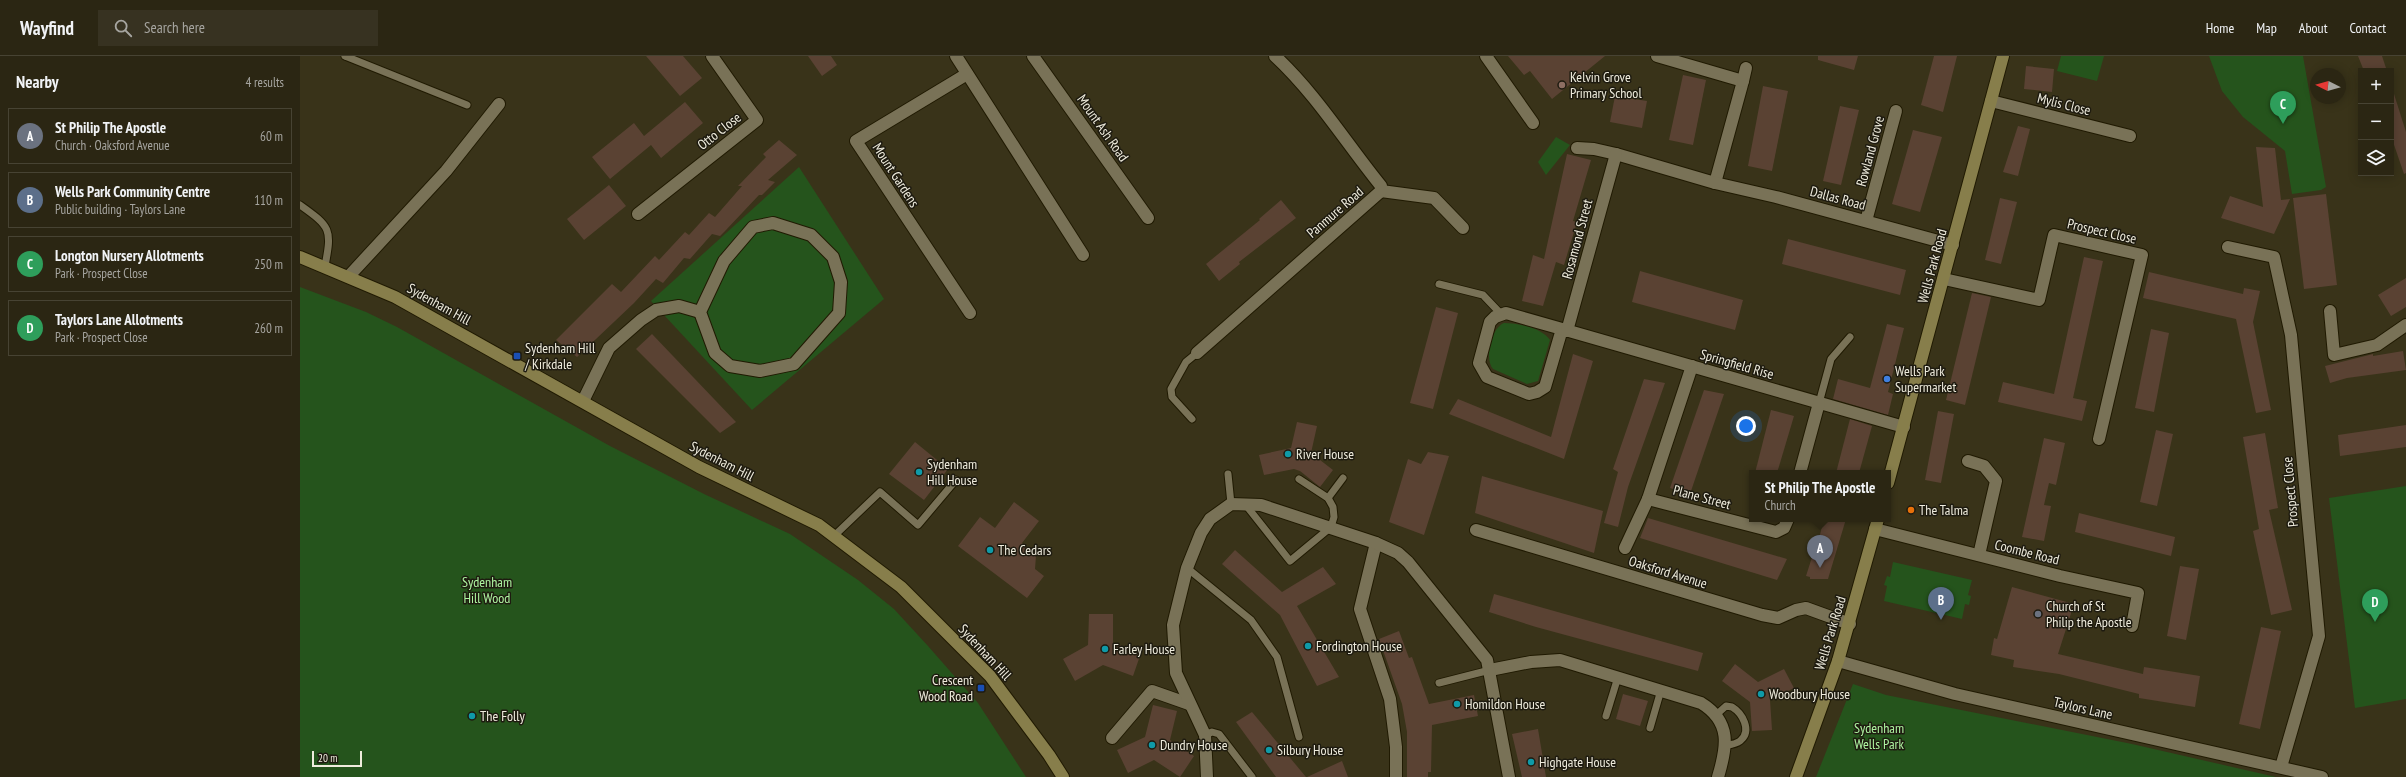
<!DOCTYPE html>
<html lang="en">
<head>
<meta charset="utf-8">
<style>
	body { margin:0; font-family:"PT Sans Narrow",sans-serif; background:#373221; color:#f1f3f6 }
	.controls { position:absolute; right:12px; top:12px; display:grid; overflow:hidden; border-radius:0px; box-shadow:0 2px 10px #0003 }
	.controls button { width:36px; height:36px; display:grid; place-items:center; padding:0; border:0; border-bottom:1px solid #474333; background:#2b2613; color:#f1f3f6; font:20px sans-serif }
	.compass { position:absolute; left:2010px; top:12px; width:36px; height:36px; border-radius:50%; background:#2b2613; box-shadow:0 2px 10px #0003; rotate:276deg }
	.scale { position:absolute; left:12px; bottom:10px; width:50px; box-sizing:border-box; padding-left:4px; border:2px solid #efecdd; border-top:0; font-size:11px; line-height:14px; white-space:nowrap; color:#efecdd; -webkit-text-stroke:3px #1e1b10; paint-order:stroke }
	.you { position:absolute; left:1446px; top:370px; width:14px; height:14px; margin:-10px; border:3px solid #fff; border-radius:50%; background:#1a73e8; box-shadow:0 0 0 6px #1a73e833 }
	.badge { display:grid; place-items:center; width:26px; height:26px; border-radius:50%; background:#ea580c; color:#fff; font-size:13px; font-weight:700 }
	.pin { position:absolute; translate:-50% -33px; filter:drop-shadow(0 1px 2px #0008) }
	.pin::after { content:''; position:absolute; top:21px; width:14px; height:12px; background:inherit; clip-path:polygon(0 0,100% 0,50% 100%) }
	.popup { position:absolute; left:1449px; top:414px; width:142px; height:52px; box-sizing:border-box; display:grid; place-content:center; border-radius:0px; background:#2b2613; filter:drop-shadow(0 1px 3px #0005); font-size:13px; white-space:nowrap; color:#a6a5a0 }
	.popup b { font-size:15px; color:#f1f3f6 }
	.popup::after { content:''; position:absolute; left:50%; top:100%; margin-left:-8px; border:8px solid transparent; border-top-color:#2b2613 }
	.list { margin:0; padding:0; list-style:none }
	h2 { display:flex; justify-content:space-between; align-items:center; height:52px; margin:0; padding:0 16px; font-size:17px }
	h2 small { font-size:13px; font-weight:400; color:#a6a5a0 }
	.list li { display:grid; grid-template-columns:26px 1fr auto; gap:12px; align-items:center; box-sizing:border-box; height:56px; margin:0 8px 8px; padding:0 8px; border:1px solid #474333; border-radius:0px }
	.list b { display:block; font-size:15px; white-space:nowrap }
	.list p { margin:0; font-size:13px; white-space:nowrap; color:#a6a5a0 }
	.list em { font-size:13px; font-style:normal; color:#a6a5a0 }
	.icon { flex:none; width:22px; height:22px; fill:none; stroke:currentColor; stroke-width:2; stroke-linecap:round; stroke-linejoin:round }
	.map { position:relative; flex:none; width:2106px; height:721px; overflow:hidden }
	header { display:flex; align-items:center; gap:24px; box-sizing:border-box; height:56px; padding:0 20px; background:#2b2613; border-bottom:1px solid #474333 }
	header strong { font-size:19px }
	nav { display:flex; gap:22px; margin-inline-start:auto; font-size:14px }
	.search { width:280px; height:36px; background:#373221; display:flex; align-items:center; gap:10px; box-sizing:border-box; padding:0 14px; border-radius:0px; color:#a6a5a0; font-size:15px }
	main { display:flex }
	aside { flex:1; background:#2b2613 }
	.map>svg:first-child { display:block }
	.green { fill:#25541c }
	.building { fill:#5a4233 }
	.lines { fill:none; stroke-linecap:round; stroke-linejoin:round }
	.lane-casing { stroke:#201a02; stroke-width:9 }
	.street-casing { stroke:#201a02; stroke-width:14 }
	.secondary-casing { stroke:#201a02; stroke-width:14 }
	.lane { stroke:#797257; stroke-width:7 }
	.street { stroke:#797257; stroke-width:12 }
	.secondary { stroke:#877e4b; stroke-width:12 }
	.education-dot { fill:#8d6e63; stroke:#1e1b10; stroke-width:1.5 }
	.transit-dot { fill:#1a4fb4; stroke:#1e1b10; stroke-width:1.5 }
	.shop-dot { fill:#3f7fe0; stroke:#1e1b10; stroke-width:1.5 }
	.culture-dot { fill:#0f9aa8; stroke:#1e1b10; stroke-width:1.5 }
	.food-dot { fill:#e8710a; stroke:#1e1b10; stroke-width:1.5 }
	.worship-dot { fill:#6b7280; stroke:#1e1b10; stroke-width:1.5 }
	.labels { text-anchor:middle; stroke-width:3; stroke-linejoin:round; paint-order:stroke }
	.poi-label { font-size:14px; fill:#efecdd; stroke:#1e1b10; text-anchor:start }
	.street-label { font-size:14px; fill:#efecdd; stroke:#1e1b10 }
	.park-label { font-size:14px; fill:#aef5a1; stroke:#1e1b10 }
</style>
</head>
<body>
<header>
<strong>Wayfind</strong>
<div class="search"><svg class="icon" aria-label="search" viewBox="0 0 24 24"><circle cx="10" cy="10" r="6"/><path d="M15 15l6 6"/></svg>Search here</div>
<nav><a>Home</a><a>Map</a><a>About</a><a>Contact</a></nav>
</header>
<main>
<aside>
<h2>Nearby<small>4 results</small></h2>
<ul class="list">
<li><span class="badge" style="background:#6b7280">A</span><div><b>St Philip The Apostle</b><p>Church · Oaksford Avenue</p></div><em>60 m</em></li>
<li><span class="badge" style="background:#5c6f8a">B</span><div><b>Wells Park Community Centre</b><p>Public building · Taylors Lane</p></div><em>110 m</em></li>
<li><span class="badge" style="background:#2e9e5b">C</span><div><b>Longton Nursery Allotments</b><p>Park · Prospect Close</p></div><em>250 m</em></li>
<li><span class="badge" style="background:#2e9e5b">D</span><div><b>Taylors Lane Allotments</b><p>Park · Prospect Close</p></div><em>260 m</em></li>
</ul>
</aside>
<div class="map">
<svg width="2106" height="721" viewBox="0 0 2106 721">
	<rect width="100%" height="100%" fill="#393319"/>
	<g class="green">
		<path d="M1761,0H1804L1797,25L1757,15Z"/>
		<path d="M1909,0H2003L2026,131L2021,134L1992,138L1985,95L1943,61L1922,35Z"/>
		<path d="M1256,81L1270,89L1246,119L1238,106Z"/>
		<path d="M499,111L584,243L452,354L351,245Z"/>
		<path d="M0,231L66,256L97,271L310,390L404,438L490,478L558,524L594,553L628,590L678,647L726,721H0Z"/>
		<path d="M1204,267C1218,267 1242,272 1250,284L1238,325L1227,328L1193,313C1184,303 1191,272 1204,267Z"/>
		<path d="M2106,430V643L2055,652L2029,442Z"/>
		<path d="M1593,506L1672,524L1668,539L1671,540L1669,549L1665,548L1662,563L1584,545L1587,530L1584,529L1587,520L1590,521Z"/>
		<path d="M1553,628L1586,639L1832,688L1976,721H1516Z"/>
	</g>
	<g class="building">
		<path d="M346,0H383L402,22L380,40Z"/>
		<path d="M508,0H531L537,9L522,20Z"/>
		<path d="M1208,0H1305L1252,43L1230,15L1224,19Z"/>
		<path d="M1518,0H1558L1554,14L1518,4Z"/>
		<path d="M1634,0H1657L1643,56L1621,49Z"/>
		<path d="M2058,0H2082L2087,15H2064Z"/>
		<path d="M1726,10L1754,13L1752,36L1724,33Z"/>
		<path d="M1383,19L1406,24L1393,89L1369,84Z"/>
		<path d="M1463,30L1488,35L1472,115L1448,110Z"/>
		<path d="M2094,38L2106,76V117L2104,118L2091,80V39Z"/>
		<path d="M1315,40L1347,45L1342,72L1310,66Z"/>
		<path d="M385,46L403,67L361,102L351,89L310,123L292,101L334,67L344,80Z"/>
		<path d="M1540,50L1559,54L1541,129L1523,125Z"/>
		<path d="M1718,70L1730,73L1718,120L1703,116Z"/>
		<path d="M1613,74L1642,81L1620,156L1592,148Z"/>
		<path d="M479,84L497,99L468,124L475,126L462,139H459L426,174L420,180L412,178L390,203L384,202L363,227L356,223L334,247L277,301L256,284L312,228L321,236L355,200L359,204L385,176L389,179L409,157L415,161L442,130H438L466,101L463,98Z"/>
		<path d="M1956,91L1975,92L1981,144L1990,143L1974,178L1921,162L1930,140L1963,151Z"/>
		<path d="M1267,98L1291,104L1273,165L1277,166L1264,209L1256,206L1243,250L1222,245L1233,199L1244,203Z"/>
		<path d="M309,129L326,150L284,184L267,163Z"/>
		<path d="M2026,138L2037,229L2004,233L1993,142Z"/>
		<path d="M1700,142L1717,146L1701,208L1685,204Z"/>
		<path d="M981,144L996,162L939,206L940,208L919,225L906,208L960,164L959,163Z"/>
		<path d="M1488,183L1606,214L1600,239L1482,208Z"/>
		<path d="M1784,201L1803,205L1773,342L1787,345L1782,365L1698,346L1703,326L1754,338Z"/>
		<path d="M1340,215L1443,244L1435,274L1332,246Z"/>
		<path d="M1849,216L1943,238L1944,232L1960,235L1953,266L1971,354L1956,357L1936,263L1843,242Z"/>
		<path d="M2106,222V251L2091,260L2078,239Z"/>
		<path d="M1672,237L1691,241L1665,349L1646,344Z"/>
		<path d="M1136,251L1158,257L1133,353L1110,347Z"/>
		<path d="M1587,268L1604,272L1588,336L1593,338L1588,359L1533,343L1538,323L1570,332Z"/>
		<path d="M1851,273L1869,277L1854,356L1835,352Z"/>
		<path d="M352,278L436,366L420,377L336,293Z"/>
		<path d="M2103,295L2106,314L2047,322L2030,327L2025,310L2073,298V300Z"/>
		<path d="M1273,298L1293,305L1264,403L1149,358L1158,343L1251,381Z"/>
		<path d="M1344,323L1365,327L1328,431L1318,471L1304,467L1318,416L1313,413Z"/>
		<path d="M1404,334L1424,338L1390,438L1370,432Z"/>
		<path d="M1471,354L1494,360L1477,417H1455Z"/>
		<path d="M1638,355L1654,358L1641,427L1625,424Z"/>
		<path d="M1550,363L1572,370L1559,417H1536Z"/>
		<path d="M997,366L1017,370L1011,397L1033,414L1020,431L1000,415L994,413L964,419L959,399L991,392Z"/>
		<path d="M2106,369V391L2040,400L2038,379Z"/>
		<path d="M1856,374L1873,378L1857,450L1840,446Z"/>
		<path d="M1965,377L1978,452L1969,454L1992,554L1971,559L1953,475L1959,473L1943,381Z"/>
		<path d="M1744,382L1765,387L1756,429L1749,427L1744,449L1751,450L1744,485L1722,481Z"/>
		<path d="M615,386L648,413L624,444L589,418Z"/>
		<path d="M1128,396L1149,400L1124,479L1089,466L1108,403L1121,408Z"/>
		<path d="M1182,420L1303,455L1294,497L1175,457Z"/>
		<path d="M714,446L739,465L722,487L736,500L735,513L744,520L727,542L658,490L680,461L695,472Z"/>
		<path d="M1779,457L1875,481L1871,500L1775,476Z"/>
		<path d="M1348,462L1487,503L1477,524L1340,482Z"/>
		<path d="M1524,463H1546L1528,523H1510V521L1506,520L1513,498H1515Z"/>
		<path d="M935,494L982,536L1023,511L1036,528L997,550L1039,621L1017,630L980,559L922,508Z"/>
		<path d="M1880,510L1899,513L1886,584L1867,580Z"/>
		<path d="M1712,531L1774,548L1758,598L1843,618L1844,611L1900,620L1895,651L1839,642V638L1759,618L1713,611L1714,604L1691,599L1694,582L1697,583Z"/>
		<path d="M1194,538L1403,597L1398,615L1236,571L1189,556Z"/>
		<path d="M789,558H813V587L841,597L833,620L803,609L775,625L763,603L788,589Z"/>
		<path d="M1961,571L1981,575L1960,673L1939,668Z"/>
		<path d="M1099,575L1109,602L1112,601L1129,648L1174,639L1178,660L1132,669L1131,716H1128V721H1107V676L1102,648L1079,583Z"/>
		<path d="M1435,608L1458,626L1484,613L1494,632L1470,644L1472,674L1452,675L1450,646L1422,625Z"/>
		<path d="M1323,638L1348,645L1340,670L1316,663Z"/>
		<path d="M853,649L877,655L870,684L894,700L880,721L854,704L828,717L817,694L845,681Z"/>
		<path d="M952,656L1006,721H976L936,666Z"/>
		<path d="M1238,673L1246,721H1222L1212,678Z"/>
		<path d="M1042,705L1048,721H1007Z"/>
	</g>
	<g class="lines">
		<g class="lane-casing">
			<g id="lane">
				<path d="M45,0L167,49"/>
				<path d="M0,149C31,171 32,173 25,210"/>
				<path d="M1139,228L1183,239L1201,258"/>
				<path d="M1519,347L1531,303L1550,281"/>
				<path d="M892,363L872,341L871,333L886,306L897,297"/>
				<path d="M928,418L931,448"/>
				<path d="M1028,442L1043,422"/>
				<path d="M945,448L990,505L1031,471L1034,461L1033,451L1028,442L999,423"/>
				<path d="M534,480L580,436L618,469L656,424"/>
				<path d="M887,512L951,564L977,601L999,681"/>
				<path d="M1139,627L1190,614"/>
				<path d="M1416,659L1426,650L1432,651C1442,657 1452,674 1441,684C1438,688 1431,688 1426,690"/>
				<path d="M1306,660L1318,621"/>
				<path d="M1350,672L1361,634"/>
				<path d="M905,679L912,676L919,678L952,721"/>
			</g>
		</g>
		<g class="street-casing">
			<g id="street">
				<path d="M656,0L783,199"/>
				<path d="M733,0L848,162"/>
				<path d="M1186,0L1233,67"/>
				<path d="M1357,0L1443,25L1415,127"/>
				<path d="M667,18L556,85L670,257"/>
				<path d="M1443,25L1446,12"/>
				<path d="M1691,45L1830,80"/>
				<path d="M1277,92L1294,93L1316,98L1415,127L1476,141L1653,189"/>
				<path d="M1081,135L1134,142L1163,172"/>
				<path d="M338,158L457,64L412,0"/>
				<path d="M1566,165L1596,55"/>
				<path d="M473,167L511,179L533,201L541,226L539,257L494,308L460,315L430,310L415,297L400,256L424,205L453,171Z"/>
				<path d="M1928,191L1974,201L1991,279L2019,580L1981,711"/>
				<path d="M49,220L146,115L199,48"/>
				<path d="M1644,223L1739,244L1754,179L1842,199L1799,383"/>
				<path d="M2030,255L2034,299L2077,289L2106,269"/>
				<path d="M1206,257L1262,273L1245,331L1237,336L1229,338L1187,321L1179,307L1190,266L1195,261Z"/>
				<path d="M1262,273L1604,371"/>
				<path d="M1267,275L1316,98"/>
				<path d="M897,297L1081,135V130C1046,87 1016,38 975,0"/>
				<path d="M1392,310L1348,443L1476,476L1484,472L1488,463"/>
				<path d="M283,345L309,292L341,264L356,254L379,250L400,256"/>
				<path d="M1668,405L1684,410L1696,425L1679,499"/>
				<path d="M1500,417L1519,347"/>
				<path d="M1575,473L1760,520L1838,537L1832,570"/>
				<path d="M1176,474L1462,559L1478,562L1496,554L1506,552L1550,568"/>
				<path d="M1076,487L1060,553L1090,643L1096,691V721"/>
				<path d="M1325,492L1348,443"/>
				<path d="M1538,605L1655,638L2022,721"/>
				<path d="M1190,614L1231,606L1260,604L1401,647C1432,666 1427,691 1418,721"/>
				<path d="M812,682L852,635L889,648"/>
				<path d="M907,721L905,679L876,617L873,569L887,512L901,477L910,463L931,448L961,449L1076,487L1098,497L1108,506L1187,604L1209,721"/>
			</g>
		</g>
		<g class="secondary-casing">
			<g id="secondary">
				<path d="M0,201L95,241L399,411L519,469L601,531L690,620L749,699L763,721"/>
				<path d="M1588,427L1703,0"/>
				<path d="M1496,721L1538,605L1578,463"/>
			</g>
		</g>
		<use href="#lane" class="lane"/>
		<use href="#street" class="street"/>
		<use href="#secondary" class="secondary"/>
	</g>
	<circle class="education-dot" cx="1262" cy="29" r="4"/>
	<g class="transit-dot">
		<rect x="213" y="296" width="8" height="8" rx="2"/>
		<rect x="677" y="628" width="8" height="8" rx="2"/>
	</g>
	<circle class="shop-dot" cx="1587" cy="323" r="4"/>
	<g class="culture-dot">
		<circle cx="988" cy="398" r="4"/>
		<circle cx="619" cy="416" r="4"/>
		<circle cx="690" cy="494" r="4"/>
		<circle cx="1008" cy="590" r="4"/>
		<circle cx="805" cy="593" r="4"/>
		<circle cx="1461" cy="638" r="4"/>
		<circle cx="1157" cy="648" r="4"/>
		<circle cx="172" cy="660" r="4"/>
		<circle cx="852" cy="689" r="4"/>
		<circle cx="969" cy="694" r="4"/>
		<circle cx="1231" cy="706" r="4"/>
	</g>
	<circle class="food-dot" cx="1611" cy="454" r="4"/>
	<circle class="worship-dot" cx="1738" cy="558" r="4"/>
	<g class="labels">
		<g class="poi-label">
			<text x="1270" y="26">Kelvin Grove<tspan x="1270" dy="16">Primary School</tspan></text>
			<text x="225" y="297">Sydenham Hill<tspan x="225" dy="16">/ Kirkdale</tspan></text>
			<text x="1595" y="320">Wells Park<tspan x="1595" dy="16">Supermarket</tspan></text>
			<text x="996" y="403">River House</text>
			<text x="627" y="413">Sydenham<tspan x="627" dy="16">Hill House</tspan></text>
			<text x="1619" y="459">The Talma</text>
			<text x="698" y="499">The Cedars</text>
			<text x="1746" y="555">Church of St<tspan x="1746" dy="16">Philip the Apostle</tspan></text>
			<text x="1016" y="595">Fordington House</text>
			<text x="813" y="598">Farley House</text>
			<text x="673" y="629" text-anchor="end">Crescent<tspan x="673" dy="16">Wood Road</tspan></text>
			<text x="1469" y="643">Woodbury House</text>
			<text x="1165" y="653">Homildon House</text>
			<text x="180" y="665">The Folly</text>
			<text x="860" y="694">Dundry House</text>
			<text x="977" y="699">Silbury House</text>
			<text x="1239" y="711">Highgate House</text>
		</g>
		<g class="street-label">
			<text transform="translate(1764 48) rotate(14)" y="5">Mylis Close</text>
			<text transform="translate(803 72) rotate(55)" y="5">Mount Ash Road</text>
			<text transform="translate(419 75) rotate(-38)" y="5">Otto Close</text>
			<text transform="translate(1570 95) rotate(-75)" y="5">Rowland Grove</text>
			<text transform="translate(596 119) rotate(57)" y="5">Mount Gardens</text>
			<text transform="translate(1538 142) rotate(15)" y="5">Dallas Road</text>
			<text transform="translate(1035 156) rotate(-41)" y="5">Panmure Road</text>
			<text transform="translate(1802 175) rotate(13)" y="5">Prospect Close</text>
			<text transform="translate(1277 183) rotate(-75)" y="5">Rosamond Street</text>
			<text transform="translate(1632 210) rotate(-75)" y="5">Wells Park Road</text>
			<text transform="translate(139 248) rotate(29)" y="5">Sydenham Hill</text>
			<text transform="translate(1437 308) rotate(16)" y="5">Springfield Rise</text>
			<text transform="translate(422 405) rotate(27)" y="5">Sydenham Hill</text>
			<text transform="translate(1990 436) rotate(-95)" y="5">Prospect Close</text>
			<text transform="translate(1402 441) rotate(15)" y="5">Plane Street</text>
			<text transform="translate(1727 496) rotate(14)" y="5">Coombe Road</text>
			<text transform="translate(1368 516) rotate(17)" y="5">Oaksford Avenue</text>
			<text transform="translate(1530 577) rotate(-73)" y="5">Wells Park Road</text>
			<text transform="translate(685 596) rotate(47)" y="5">Sydenham Hill</text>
			<text transform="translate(1783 652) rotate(13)" y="5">Taylors Lane</text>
		</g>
		<g class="park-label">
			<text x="187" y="531">Sydenham<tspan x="187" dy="16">Hill Wood</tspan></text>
			<text x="1579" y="677">Sydenham<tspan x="1579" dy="16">Wells Park</tspan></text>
		</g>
	</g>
</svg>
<div class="controls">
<button>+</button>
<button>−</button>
<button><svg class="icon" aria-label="layers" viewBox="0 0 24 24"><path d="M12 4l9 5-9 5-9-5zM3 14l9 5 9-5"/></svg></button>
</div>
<svg class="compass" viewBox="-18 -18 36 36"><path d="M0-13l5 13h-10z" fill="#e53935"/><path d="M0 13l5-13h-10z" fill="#a6a5a0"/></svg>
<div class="scale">20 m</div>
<div class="you"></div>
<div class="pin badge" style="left:1520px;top:512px;background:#6b7280">A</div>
<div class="popup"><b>St Philip The Apostle</b>Church</div>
<div class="pin badge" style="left:1641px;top:564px;background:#5c6f8a">B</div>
<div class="pin badge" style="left:1983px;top:68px;background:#2e9e5b">C</div>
<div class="pin badge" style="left:2075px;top:566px;background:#2e9e5b">D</div>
</div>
</main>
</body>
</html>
